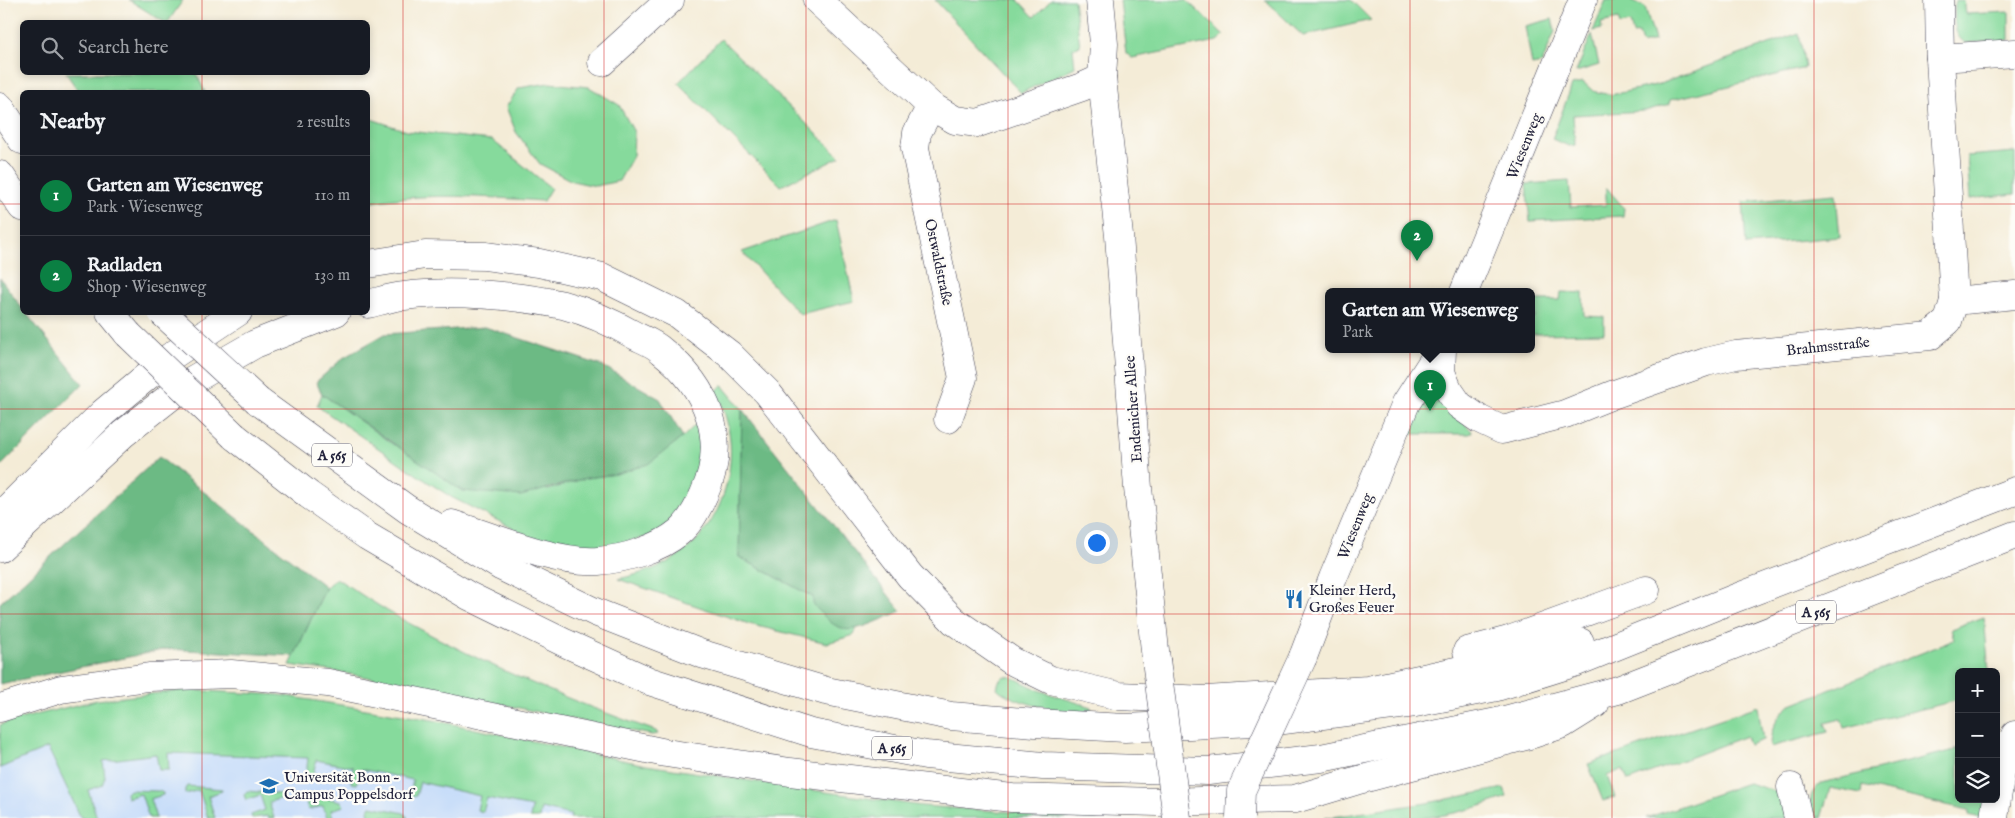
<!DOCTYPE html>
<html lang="en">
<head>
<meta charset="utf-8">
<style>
	body { margin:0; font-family:"IM FELL English",serif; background:#20242c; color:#f1f3f6 }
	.controls { position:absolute; right:15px; bottom:15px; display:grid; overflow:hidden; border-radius:8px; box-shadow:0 2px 8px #0003 }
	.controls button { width:45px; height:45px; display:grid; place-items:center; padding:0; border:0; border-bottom:1px solid #363941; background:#171b24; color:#f1f3f6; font:25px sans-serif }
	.you { position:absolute; left:1096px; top:542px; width:18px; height:18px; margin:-12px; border:4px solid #fff; border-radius:50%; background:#1a73e8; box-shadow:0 0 0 8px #1a73e833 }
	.badge { display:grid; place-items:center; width:32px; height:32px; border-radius:50%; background:#0b8043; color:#fff; font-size:16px; font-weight:700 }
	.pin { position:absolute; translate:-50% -41px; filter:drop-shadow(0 1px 2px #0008) }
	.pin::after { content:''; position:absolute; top:26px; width:18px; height:15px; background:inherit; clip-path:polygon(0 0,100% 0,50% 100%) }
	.popup { position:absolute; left:1325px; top:288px; width:210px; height:65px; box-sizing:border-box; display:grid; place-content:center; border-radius:8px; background:#171b24; filter:drop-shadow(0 1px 4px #0005); font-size:16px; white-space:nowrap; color:#9ea1a6 }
	.popup b { font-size:19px; color:#f1f3f6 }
	.popup::after { content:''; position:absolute; left:50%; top:100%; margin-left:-10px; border:10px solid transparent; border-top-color:#171b24 }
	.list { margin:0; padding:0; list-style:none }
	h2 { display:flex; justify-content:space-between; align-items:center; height:65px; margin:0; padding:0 20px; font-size:21px }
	h2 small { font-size:16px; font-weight:400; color:#9ea1a6 }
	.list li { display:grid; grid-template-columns:32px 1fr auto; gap:15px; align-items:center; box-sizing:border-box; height:80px; padding:0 20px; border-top:1px solid #363941 }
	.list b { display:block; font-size:19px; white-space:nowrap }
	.list p { margin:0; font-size:16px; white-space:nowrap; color:#9ea1a6 }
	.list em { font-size:16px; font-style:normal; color:#9ea1a6 }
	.icon { flex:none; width:28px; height:28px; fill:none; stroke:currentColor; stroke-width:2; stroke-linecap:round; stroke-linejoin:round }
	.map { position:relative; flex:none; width:2015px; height:818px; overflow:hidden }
	.search { position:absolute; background:#171b24; box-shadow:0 2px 8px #0003; left:20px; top:20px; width:350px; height:55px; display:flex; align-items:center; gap:12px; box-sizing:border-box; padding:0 18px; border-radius:8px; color:#9ea1a6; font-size:19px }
	.panel { position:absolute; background:#171b24; box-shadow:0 2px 8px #0003; left:20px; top:90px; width:350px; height:225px; border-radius:8px }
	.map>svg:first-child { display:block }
	.built { fill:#c7ddf9 }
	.green { fill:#86da9c; stroke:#547e6c }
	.forest { fill:#6cba84; stroke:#476e60 }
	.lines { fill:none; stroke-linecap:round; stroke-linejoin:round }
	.minor-casing { stroke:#424052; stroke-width:29 }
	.highway-casing { stroke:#424052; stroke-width:29 }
	.minor { stroke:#fff; stroke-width:28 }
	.highway { stroke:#fff; stroke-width:28 }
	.minor-bridge-casing { stroke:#424052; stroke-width:29; stroke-linecap:butt }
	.highway-bridge-casing { stroke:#424052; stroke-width:29; stroke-linecap:butt }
	.minor-bridge { stroke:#fff; stroke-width:28 }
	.highway-bridge { stroke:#fff; stroke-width:28 }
	.grid { fill:none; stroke:#d62828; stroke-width:1; stroke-opacity:0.55 }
	.labels { text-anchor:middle; stroke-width:4.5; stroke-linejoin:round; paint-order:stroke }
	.shield { fill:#fdfcf7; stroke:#646373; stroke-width:1 }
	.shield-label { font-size:14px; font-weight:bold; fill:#22223b }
	.street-label { font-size:15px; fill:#22223b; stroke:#fdfcf7 }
	.poi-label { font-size:15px; fill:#22223b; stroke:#fdfcf7; text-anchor:start }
</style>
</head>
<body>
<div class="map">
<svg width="2015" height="818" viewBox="0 0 2015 818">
	<rect width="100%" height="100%" fill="#fdfcf7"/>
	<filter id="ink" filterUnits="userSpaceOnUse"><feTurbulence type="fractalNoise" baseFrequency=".02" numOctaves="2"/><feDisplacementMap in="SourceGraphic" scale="10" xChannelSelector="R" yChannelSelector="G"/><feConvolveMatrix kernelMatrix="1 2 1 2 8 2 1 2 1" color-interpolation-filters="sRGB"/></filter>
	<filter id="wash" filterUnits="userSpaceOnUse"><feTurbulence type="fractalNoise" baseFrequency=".0096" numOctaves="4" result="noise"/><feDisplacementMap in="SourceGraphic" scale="20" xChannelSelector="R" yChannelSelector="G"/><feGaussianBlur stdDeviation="1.12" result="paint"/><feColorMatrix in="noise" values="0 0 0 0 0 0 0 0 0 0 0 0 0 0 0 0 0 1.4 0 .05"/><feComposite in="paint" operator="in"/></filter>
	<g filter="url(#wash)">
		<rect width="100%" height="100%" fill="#f4ecd7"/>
		<path class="built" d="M94,726L371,740L656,818H0V754Z"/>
		<g class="green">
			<path d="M129,0H183L168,22H164Z"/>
			<path d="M935,0H1018L1034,17L1051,0H1074L1080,46L1073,48L1075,67L1021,93Z"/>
			<path d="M1120,0H1186L1224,35L1217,41L1132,58L1126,53Z"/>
			<path d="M1265,0H1351L1371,20L1303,36Z"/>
			<path d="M1606,0H1629L1645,7L1655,40L1642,44L1639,33L1633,34L1630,23L1620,25L1618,19L1601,23L1602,29L1593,31Z"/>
			<path d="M1955,0H1964L1966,14L2009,12V40L1965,43C1951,33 1955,16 1955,0Z"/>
			<path d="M1552,19L1555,31L1542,63L1532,65L1525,26Z"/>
			<path d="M1799,33L1805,68L1670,100L1669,104L1645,111L1573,115L1575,145L1569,146L1552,139L1572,85L1583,82L1593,91L1611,95L1660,84Z"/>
			<path d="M1592,34L1599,65L1576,72Z"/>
			<path d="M721,39L840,157L781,186L678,83Z"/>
			<path d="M66,73H196L205,92H79Z"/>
			<path d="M549,83L589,87L619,105L634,132L633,156L619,181L596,186L572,181L540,164L516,132L506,107L519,88Z"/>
			<path d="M368,118L407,131L492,140L551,188L543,201C483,197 427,192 368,203Z"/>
			<path d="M2015,152V194L1970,199L1967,156Z"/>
			<path d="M1569,181L1571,207L1606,205V187L1624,208L1623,216L1530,221L1526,184Z"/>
			<path d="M1836,194L1840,237L1746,245L1743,202Z"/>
			<path d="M836,220L854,301L800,314L742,252Z"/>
			<path d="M1561,292L1583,293L1584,316L1604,317V333L1531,334V317H1535L1534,300H1560Z"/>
			<path d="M722,385L742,409L739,557L813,597L844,629L857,628L854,635L827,643L749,624L618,579C641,574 663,567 682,553C730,518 745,443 715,392Z"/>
			<path d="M1431,390L1472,431L1470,434H1404L1414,408Z"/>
			<path d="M322,394L394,445L548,490L586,478L616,474L683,437L696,424L701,457L692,493L677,518L652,536L589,551L530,537L451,497L417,475L317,406Z"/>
			<path d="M336,578C359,593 381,608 405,621C485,665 569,701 656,731L658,734L652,735C531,713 412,681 290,665L326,587Z"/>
			<path d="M1984,617L1989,672H1959V700L1844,728L1841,719L1825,723L1828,732L1770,747C1770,730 1776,718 1789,706L1954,640L1951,629Z"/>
			<path d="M1004,676L1012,677L1041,691L1091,707V711C1072,716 1010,703 997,688L999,681Z"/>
			<path d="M186,690L280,695L433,720L646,765L778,785L922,806L1098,818H570L571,815L541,808L539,818H530L532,807L487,798L483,812L477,810L480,796L420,782L416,796L410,795L413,780L361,769L357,784L351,783L353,767L316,760L313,776H306L308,758L168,753L169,770H159L156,754L103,761L105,777L102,785L88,790L97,818H81L48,748L0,768V725L7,722L97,700Z"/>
			<path d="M1758,706L1763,740L1749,745L1746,736L1628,781L1623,769L1607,776L1615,797L1603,801L1588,764Z"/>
			<path d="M1959,749V799H1988L1981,818L1969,815V810L1862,786L1861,794L1830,788L1821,818H1813C1808,804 1809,791 1822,783Z"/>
			<path d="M1748,783L1785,794L1790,818H1646Z"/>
			<path d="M187,786L222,789V791L208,796L215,818H208L199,790L185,794V789Z"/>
			<path d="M1504,788L1507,797C1480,807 1450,816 1421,818C1389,818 1356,818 1325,818L1427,803Z"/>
			<path d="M129,790L159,791L163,793V795L150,799L156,818H149L141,794L127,798L126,793Z"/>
			<path d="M247,791L281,794L283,798L269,802L274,818H268L267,816L252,818L251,815L265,810L260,795L246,800L244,795Z"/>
			<path d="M308,794L341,801L344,806L331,810L333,818H327L323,806L308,810L305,797Z"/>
			<path d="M371,806L404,813L408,818H386L385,816L370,818L368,811Z"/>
		</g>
		<g class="forest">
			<path d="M0,278L22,308V312L26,313L83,384L0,467Z"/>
			<path d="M485,327L603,366L660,399L683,437L648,464L616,474L586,478L521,496L462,491L322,394L316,382L343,358L385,334Z"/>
			<path d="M742,409L901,611C889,616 856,633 844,629C831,626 821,613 813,604V597L739,557Z"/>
			<path d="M159,457L326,587L294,656L167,649L0,684V603Z"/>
		</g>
	</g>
	<g filter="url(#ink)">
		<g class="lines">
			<g class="minor-casing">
				<g id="minor">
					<path d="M817,0L931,106L955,120L978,123L1082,87L1102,78"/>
					<path d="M1100,0L1104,44L1102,78L1119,236L1138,488L1156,660"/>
					<path d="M1940,58L2015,53"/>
					<path d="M602,62L670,0"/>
					<path d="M931,106L917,133L915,148L963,378L948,419"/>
					<path d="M1464,292L1583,0"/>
					<path d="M1954,301L2015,295"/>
					<path d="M1442,350L1441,372L1448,389L1459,405L1479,419L1502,430L1565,414L1612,395L1706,362L1736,355L1930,336L1948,321L1954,301L1940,58L1939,0"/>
					<path d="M1303,657L1333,578L1406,403L1440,350"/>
					<path d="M1791,787L1798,818"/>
					<path d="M1994,818L2002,766L2015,735"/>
				</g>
			</g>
			<g class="highway-casing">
				<g id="highway">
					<path d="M0,107L22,140"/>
					<path d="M0,175L22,207"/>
					<path d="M368,264L425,255L485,256L539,263L602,277L677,314L729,354L767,392L910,576L954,621L1012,661L1051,680L1119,696L1206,700L1368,690L1553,650L1580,642"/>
					<path d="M368,304C380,301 392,297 404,296C451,290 517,295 563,305C586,311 615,324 636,336C644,340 655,344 662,351C708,387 729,440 704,494C698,508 691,522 679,532C659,549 624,559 598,561C556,564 493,537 452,524"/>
					<path d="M110,312L128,334"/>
					<path d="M258,401L407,509L502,567L595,612L702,654L826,691L951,716L1035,723L1125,728L1276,721L1415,703L1497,687L1574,663L1733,599L2015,491"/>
					<path d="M234,436L309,495L367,536L469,596L565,643L649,681L811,733L926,755L1043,766L1208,771L1321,758L1497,722L1618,690L2015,535"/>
					<path d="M0,516L103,413L170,357L238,312"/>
					<path d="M0,548L123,434L189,382L255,344L336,312"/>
					<path d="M1467,651L1509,640L1646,590"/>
					<path d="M0,708L61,689L149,677L231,674L328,683L666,753L790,772L1012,798L1157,802L1295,799L1355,781L1533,734L1563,724L1595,704"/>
				</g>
			</g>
			<use href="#minor" class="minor"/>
			<use href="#highway" class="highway"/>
			<g class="minor-bridge-casing">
				<g id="minor-bridge">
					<path d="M1156,660L1177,818"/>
					<path d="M1240,818L1241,791L1303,657"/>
				</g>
			</g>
			<g class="highway-bridge-casing">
				<g id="highway-bridge">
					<path d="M162,312L258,401"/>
					<path d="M128,334L234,436"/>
				</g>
			</g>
			<use href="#minor-bridge" class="minor-bridge"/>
			<use href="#highway-bridge" class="highway-bridge"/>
		</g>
	</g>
	<path class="grid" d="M202,0V22M403,0V818M604,0V818M806,0V818M1008,0V818M1209,0V818M1410,0V818M1612,0V818M1814,0V818M202,72V92M0,204H22M368,204H2015M202,312V818M0,409H2015M0,614H2015"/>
	<defs>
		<g id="restaurant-bare" transform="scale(1.5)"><path d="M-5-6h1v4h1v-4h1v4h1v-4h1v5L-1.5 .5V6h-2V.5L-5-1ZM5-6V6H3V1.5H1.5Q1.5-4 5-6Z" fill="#1f6fb2" stroke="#fdfcf7" stroke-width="2.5" paint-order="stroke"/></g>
		<g id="university-bare" transform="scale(1.5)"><path d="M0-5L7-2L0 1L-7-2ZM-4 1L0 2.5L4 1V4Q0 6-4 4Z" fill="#1f6fb2" stroke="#fdfcf7" stroke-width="2.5" paint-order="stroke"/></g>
	</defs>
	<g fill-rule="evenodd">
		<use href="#restaurant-bare" x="1294" y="599"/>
		<use href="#university-bare" x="269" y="786"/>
	</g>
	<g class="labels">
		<g class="shield">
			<rect x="312" y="443.5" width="40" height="23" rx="4"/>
			<rect x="1796" y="600.5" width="40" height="23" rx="4"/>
			<rect x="872" y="736.5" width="40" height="23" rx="4"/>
		</g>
		<g class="shield-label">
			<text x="332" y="460">A 565</text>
			<text x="1816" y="617">A 565</text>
			<text x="892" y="753">A 565</text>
		</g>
		<g class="street-label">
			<text transform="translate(1524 146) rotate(-68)" y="5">Wiesenweg</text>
			<text transform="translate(939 262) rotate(78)" y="5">Ostwaldstraße</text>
			<text transform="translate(1828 346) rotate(-6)" y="5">Brahmsstraße</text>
			<text transform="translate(1133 409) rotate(-94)" y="5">Endenicher Allee</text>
			<text transform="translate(1355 526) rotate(-68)" y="5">Wiesenweg</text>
		</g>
		<g class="poi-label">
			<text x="1309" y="595">Kleiner Herd,<tspan x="1309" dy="17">Großes Feuer</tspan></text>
			<text x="284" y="782">Universität Bonn –<tspan x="284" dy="17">Campus Poppelsdorf</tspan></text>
		</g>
	</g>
</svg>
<div class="controls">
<button>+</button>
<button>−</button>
<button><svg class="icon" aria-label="layers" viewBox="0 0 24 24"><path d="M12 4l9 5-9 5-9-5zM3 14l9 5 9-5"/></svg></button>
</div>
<div class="you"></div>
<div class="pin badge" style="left:1430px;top:411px">1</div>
<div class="popup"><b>Garten am Wiesenweg</b>Park</div>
<div class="pin badge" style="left:1417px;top:261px">2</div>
<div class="search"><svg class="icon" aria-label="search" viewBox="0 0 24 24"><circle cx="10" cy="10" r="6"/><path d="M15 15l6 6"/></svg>Search here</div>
<section class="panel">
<h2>Nearby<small>2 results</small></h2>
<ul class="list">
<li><span class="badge">1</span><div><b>Garten am Wiesenweg</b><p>Park · Wiesenweg</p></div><em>110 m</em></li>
<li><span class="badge">2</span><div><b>Radladen</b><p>Shop · Wiesenweg</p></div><em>130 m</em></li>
</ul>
</section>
</div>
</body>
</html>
